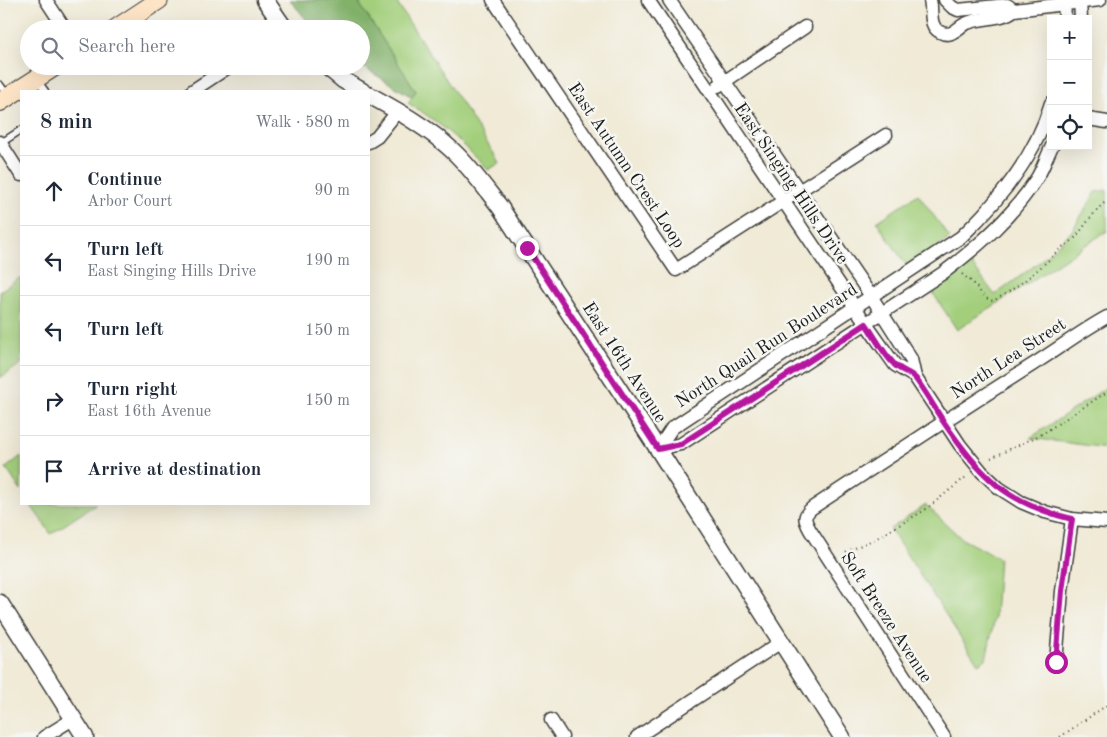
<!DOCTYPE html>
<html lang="en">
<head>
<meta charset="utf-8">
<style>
	body { margin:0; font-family:"Old Standard TT",serif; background:#f2f2f3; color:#1f2937 }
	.controls { position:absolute; right:15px; top:15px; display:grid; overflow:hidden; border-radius:0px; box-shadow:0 5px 20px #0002 }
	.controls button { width:45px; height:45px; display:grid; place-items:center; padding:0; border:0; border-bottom:1px solid #e0e1e3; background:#fff; color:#1f2937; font:25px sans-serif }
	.stop { position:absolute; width:15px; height:15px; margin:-11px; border:4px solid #b5179e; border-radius:50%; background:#fff }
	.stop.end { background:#b5179e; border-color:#fff; box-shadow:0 1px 5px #0008 }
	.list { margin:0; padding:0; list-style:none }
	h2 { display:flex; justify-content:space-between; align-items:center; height:65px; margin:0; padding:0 20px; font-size:21px }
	h2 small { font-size:16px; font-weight:400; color:#747a83 }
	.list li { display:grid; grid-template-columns:32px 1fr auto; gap:15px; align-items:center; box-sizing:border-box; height:70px; padding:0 20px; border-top:1px solid #e0e1e3 }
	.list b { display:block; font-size:19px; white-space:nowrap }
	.list p { margin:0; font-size:16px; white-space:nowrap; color:#747a83 }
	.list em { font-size:16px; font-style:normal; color:#747a83 }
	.icon { flex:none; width:28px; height:28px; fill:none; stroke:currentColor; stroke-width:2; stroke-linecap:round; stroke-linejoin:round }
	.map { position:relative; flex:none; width:1107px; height:737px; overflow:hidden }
	.search { position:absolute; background:#fff; box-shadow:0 5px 20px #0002; left:20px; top:20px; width:350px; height:55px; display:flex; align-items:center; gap:12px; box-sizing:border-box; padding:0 18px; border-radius:28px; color:#747a83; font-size:19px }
	.panel { position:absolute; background:#fff; box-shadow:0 5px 20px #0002; left:20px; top:90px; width:350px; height:415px; border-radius:0px }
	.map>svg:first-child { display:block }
	.green { fill:#a3cf7b; stroke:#60764c }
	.forest { fill:#82b26b; stroke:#4f6744 }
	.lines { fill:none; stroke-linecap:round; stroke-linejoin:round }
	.service-casing { stroke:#3c3b38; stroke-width:9 }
	.minor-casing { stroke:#3c3b38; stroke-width:15 }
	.tertiary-casing { stroke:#3c3b38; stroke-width:19 }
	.secondary-casing { stroke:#3c3b38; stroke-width:20 }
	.path { stroke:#3c3b38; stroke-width:2; stroke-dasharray:1 4; stroke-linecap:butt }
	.service { stroke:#fff; stroke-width:6 }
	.minor { stroke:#fff; stroke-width:12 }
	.tertiary { stroke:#fff; stroke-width:16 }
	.secondary { stroke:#fee4c6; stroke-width:18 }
	.route { stroke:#b5179e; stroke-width:6 }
	.labels { text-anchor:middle; stroke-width:5; stroke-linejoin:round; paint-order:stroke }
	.street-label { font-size:18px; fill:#1c1c1c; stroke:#f6f6f2 }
</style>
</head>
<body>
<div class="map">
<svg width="1107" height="737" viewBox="0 0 1107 737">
	<rect width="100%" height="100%" fill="#f6f6f2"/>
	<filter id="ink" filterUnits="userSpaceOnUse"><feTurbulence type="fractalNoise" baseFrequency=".02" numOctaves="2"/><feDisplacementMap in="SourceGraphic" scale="10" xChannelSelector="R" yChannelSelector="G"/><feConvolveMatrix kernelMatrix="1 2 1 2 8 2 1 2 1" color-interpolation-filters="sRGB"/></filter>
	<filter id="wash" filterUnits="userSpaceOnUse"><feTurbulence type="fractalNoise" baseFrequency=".0096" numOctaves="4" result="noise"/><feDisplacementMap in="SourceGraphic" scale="20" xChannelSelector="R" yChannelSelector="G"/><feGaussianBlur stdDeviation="1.12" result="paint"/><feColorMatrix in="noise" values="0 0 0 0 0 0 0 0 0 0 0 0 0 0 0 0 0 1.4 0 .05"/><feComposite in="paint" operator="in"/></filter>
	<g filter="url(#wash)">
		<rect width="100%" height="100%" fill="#f0ead6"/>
		<g class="green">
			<path d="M357,0H395L500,163L488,170C464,144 439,122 408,103L416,91Z"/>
			<path d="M1107,190V231L957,330L929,287L969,261L995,295L1038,263L1071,232L1096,192Z"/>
			<path d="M918,194L950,238L908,268L877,222Z"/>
			<path d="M21,277V364L0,378V291Z"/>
			<path d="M1107,386V448L1030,438L1107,387Z"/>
			<path d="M21,456V491L6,468Z"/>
			<path d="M30,504H96L51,534Z"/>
			<path d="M926,505L962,539L999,558L995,617L986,659L978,664L890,529Z"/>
		</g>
		<path class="forest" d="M290,0H357L416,91L412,97L361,66V29H314Z"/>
	</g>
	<g filter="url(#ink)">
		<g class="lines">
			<g class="service-casing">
				<g id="service">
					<path d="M37,80L45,91"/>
					<path d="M0,85L8,96"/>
					<path d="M1,143L21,130"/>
				</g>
			</g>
			<g class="minor-casing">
				<g id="minor">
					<path d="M46,0L65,29"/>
					<path d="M493,0L676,270L886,135"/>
					<path d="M648,0L871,331L895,365L915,377"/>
					<path d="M669,0L871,296L911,359L915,377L960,445L982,472L999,488L1021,502L1045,512L1072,519L1107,522"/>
					<path d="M930,0C933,11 928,26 940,32C951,38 957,28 965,24C981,16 1000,21 1014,10L1100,0"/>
					<path d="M945,0L952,7L958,10L1007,5L1014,10"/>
					<path d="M1064,0L1065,19"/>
					<path d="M1080,0L1081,19"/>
					<path d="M718,86L805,27"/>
					<path d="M192,91L230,66"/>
					<path d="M1088,119L1107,122"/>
					<path d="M0,142L21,175"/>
					<path d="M369,142L377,137L397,112"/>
					<path d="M658,449L672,428L961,237C1000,200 1036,156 1051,103"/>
					<path d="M658,449L681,444L943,273C979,246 1013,216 1037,178C1043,168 1047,156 1052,146"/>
					<path d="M1056,662L1062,591L1072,519"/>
					<path d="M551,720L562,737"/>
					<path d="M44,737L73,719"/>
					<path d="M637,737L781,642"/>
					<path d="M944,737L810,530C804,519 803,516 812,508C888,458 963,409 1040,360C1062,346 1083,330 1107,317"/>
				</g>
			</g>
			<g class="tertiary-casing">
				<g id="tertiary">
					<path d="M265,0L285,29"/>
					<path d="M326,66L343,80L362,91"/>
					<path d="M369,95C398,111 429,128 453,151C471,168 485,188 500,207L658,449L842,737"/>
					<path d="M0,603L85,737"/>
				</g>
			</g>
			<g class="secondary-casing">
				<g id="secondary">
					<path d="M115,29L159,0"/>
					<path d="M0,102L56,66"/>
				</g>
			</g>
			<g class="path">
				<path d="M962,274C966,278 971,280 975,285C980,291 984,299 993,301C1017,288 1039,270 1058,251C1062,246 1069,244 1074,239C1085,227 1093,211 1107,201"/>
				<path d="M991,458L1042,434L1107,392"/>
				<path d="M846,552L877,538L925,510L966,477"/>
				<path d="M1060,737L1107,705"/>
			</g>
			<use href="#service" class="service"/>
			<use href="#minor" class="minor"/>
			<use href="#tertiary" class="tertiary"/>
			<use href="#secondary" class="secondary"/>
		</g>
	</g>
	<g class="lines" filter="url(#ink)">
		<path class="route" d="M527,248L658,449L681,444L866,324C875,337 883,353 894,364C900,371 911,372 916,379C926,393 934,407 943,421C980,476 1006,503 1072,519L1062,591L1056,662"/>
	</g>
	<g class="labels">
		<g class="street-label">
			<text transform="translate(627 165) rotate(56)" y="6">East Autumn Crest Loop</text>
			<text transform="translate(792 183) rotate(56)" y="6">East Singing Hills Drive</text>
			<text transform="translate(766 345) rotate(-33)" y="6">North Quail Run Boulevard</text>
			<text transform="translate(1008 358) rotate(-33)" y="6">North Lea Street</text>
			<text transform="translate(625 362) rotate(57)" y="6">East 16th Avenue</text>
			<text transform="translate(887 617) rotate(57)" y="6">Soft Breeze Avenue</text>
		</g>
	</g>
</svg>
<div class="controls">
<button>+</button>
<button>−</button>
<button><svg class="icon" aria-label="locate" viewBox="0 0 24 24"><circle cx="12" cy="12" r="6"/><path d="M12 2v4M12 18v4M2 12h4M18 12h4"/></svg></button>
</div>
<div class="stop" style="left:1056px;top:662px"></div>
<div class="stop end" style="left:527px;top:248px"></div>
<div class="search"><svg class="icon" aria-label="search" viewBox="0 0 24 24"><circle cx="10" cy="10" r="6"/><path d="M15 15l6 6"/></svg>Search here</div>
<section class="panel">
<h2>8 min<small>Walk · 580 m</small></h2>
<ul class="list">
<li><svg class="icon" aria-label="ahead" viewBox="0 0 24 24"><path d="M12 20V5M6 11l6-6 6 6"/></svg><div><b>Continue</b><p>Arbor Court</p></div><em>90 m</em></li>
<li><svg class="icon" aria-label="left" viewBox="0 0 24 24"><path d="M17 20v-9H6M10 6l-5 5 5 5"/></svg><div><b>Turn left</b><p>East Singing Hills Drive</p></div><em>190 m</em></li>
<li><svg class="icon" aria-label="left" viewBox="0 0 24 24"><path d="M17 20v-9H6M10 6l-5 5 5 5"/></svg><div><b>Turn left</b></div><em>150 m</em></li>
<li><svg class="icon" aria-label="right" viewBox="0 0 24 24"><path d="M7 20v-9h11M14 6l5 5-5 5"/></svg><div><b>Turn right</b><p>East 16th Avenue</p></div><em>150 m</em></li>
<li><svg class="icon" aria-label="arrive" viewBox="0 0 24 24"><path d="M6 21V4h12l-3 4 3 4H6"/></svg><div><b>Arrive at destination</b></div></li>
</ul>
</section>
</div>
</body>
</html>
